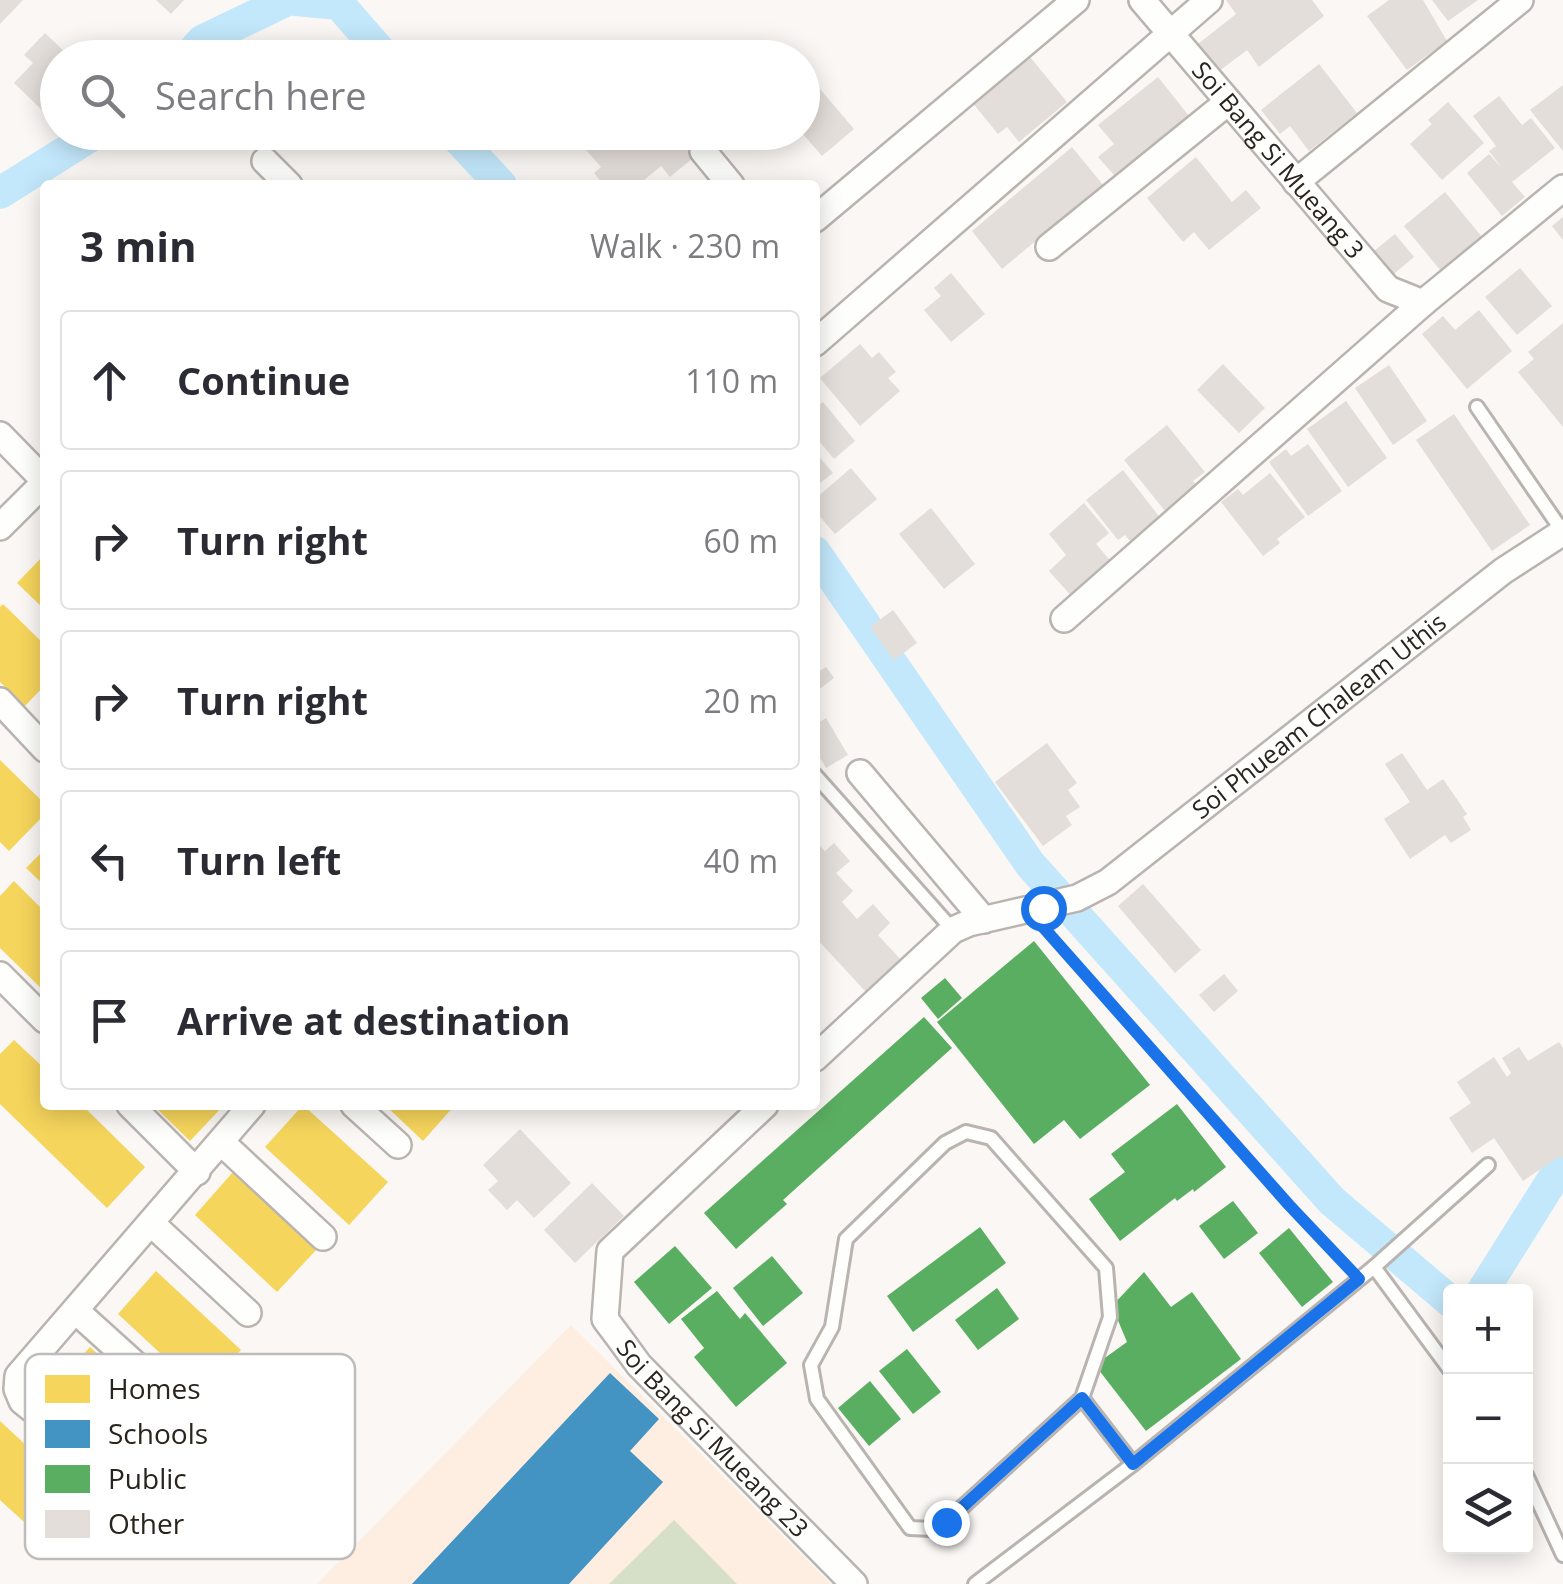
<!DOCTYPE html>
<html lang="en">
<head>
<meta charset="utf-8">
<style>
	body { margin:0; font-family:"Open Sans",sans-serif; background:#f7f7f7; color:#2b2b33 }
	.controls { position:absolute; right:30px; bottom:30px; display:grid; overflow:hidden; border-radius:10px; box-shadow:0 5px 25px #0003 }
	.controls button { width:90px; height:90px; display:grid; place-items:center; padding:0; border:0; border-bottom:2px solid #e1e1e2; background:#fff; color:#2b2b33; font:50px sans-serif }
	.stop { position:absolute; width:30px; height:30px; margin:-22px; border:8px solid #1a73e8; border-radius:50%; background:#fff }
	.stop.end { background:#1a73e8; border-color:#fff; box-shadow:0 2px 10px #0008 }
	.list { margin:0; padding:0; list-style:none }
	h2 { display:flex; justify-content:space-between; align-items:center; height:130px; margin:0; padding:0 40px; font-size:42px }
	h2 small { font-size:32px; font-weight:400; color:#7c7c81 }
	.list li { display:grid; grid-template-columns:65px 1fr auto; gap:30px; align-items:center; box-sizing:border-box; height:140px; margin:0 20px 20px; padding:0 20px; border:2px solid #e1e1e2; border-radius:10px }
	.list b { display:block; font-size:38px; white-space:nowrap }
	.list em { font-size:32px; font-style:normal; color:#7c7c81 }
	.icon { flex:none; width:55px; height:55px; fill:none; stroke:currentColor; stroke-width:2; stroke-linecap:round; stroke-linejoin:round }
	.map { position:relative; flex:none; width:1563px; height:1584px; overflow:hidden }
	.search { position:absolute; background:#fff; box-shadow:0 5px 25px #0003; left:40px; top:40px; width:780px; height:110px; display:flex; align-items:center; gap:25px; box-sizing:border-box; padding:0 35px; border-radius:55px; color:#7c7c81; font-size:38px }
	.panel { position:absolute; background:#fff; box-shadow:0 5px 25px #0003; left:40px; top:180px; width:780px; height:930px; border-radius:10px }
	.map>svg:first-child { display:block }
	.built { fill:#fdeee1 }
	.green { fill:#d6dfc8 }
	.homes { fill:#f6d55c }
	.schools { fill:#4393c3 }
	.public { fill:#5aae61 }
	.lines { fill:none; stroke-linecap:round; stroke-linejoin:round }
	.canal { stroke:#c3e8fb; stroke-width:32 }
	.building { fill:#e4deda }
	.lane-casing { stroke:#b9b4b0; stroke-width:18 }
	.street-casing { stroke:#b9b4b0; stroke-width:30 }
	.path { stroke:#dfdedd; stroke-width:5; stroke-dasharray:5 5; stroke-linecap:butt }
	.lane { stroke:#fefefd; stroke-width:12 }
	.street { stroke:#fefefd; stroke-width:25 }
	.route { stroke:#1a73e8; stroke-width:12 }
	.labels { text-anchor:middle; stroke-width:10; stroke-linejoin:round; paint-order:stroke }
	.street-label { font-size:25px; fill:#2a241e; stroke:#fff }
	.key { fill:#fff; stroke:#bfbdbc; stroke-width:2.5 }
	.key-label { font-size:28px; fill:#2a241e }
</style>
</head>
<body>
<div class="map">
<svg width="1563" height="1584" viewBox="0 0 1563 1584">
	<rect width="100%" height="100%" fill="#faf7f4"/>
	<path class="built" d="M571,1325L831,1584H317Z"/>
	<path class="green" d="M674,1520L737,1584H609Z"/>
	<g class="homes">
		<path d="M45,554V610L17,583Z"/>
		<path d="M3,604L45,645V685L25,706L0,682V607Z"/>
		<path d="M0,760L45,804V814L9,851L0,842Z"/>
		<path d="M45,849V886L26,868Z"/>
		<path d="M14,881L45,912V992L0,948V896Z"/>
		<path d="M14,1040L45,1069V1105H82L145,1167L107,1208L0,1104V1054Z"/>
		<path d="M153,1105H224L190,1141Z"/>
		<path d="M303,1105L388,1182L349,1225L265,1147Z"/>
		<path d="M385,1105H455L423,1141Z"/>
		<path d="M233,1172L317,1249L277,1292L195,1215Z"/>
		<path d="M156,1271L241,1350L202,1392L118,1314Z"/>
		<path d="M90,1347L174,1423L135,1466L51,1389Z"/>
		<path d="M0,1421L98,1512L59,1554L0,1500Z"/>
	</g>
	<path class="schools" d="M610,1373L659,1419L630,1451L663,1482L569,1584H412Z"/>
	<g class="public">
		<path d="M1034,941L1150,1085L1080,1139L1064,1120L1034,1144L937,1022Z"/>
		<path d="M945,978L962,998L938,1019L921,998Z"/>
		<path d="M924,1017L952,1048L783,1200L787,1204L736,1249L704,1213Z"/>
		<path d="M1177,1104L1226,1167L1194,1192L1193,1189L1177,1201L1175,1198L1120,1241L1089,1199L1125,1172L1111,1154Z"/>
		<path d="M1233,1201L1258,1233L1224,1259L1199,1226Z"/>
		<path d="M980,1227L1006,1263L913,1332L887,1296Z"/>
		<path d="M1289,1228L1333,1282L1302,1307L1259,1253Z"/>
		<path d="M675,1246L712,1288L669,1324L634,1282Z"/>
		<path d="M772,1256L803,1293L763,1326L733,1288Z"/>
		<path d="M1144,1272L1171,1307L1192,1292L1241,1359L1146,1431L1095,1365L1127,1342L1112,1306Z"/>
		<path d="M997,1288L1019,1319L978,1350L955,1320Z"/>
		<path d="M717,1291L740,1319L745,1313L787,1363L736,1407L694,1357L704,1348L681,1319Z"/>
		<path d="M907,1349L941,1392L913,1414L879,1371Z"/>
		<path d="M870,1381L901,1419L869,1446L838,1408Z"/>
	</g>
	<g class="lines">
		<g class="canal">
			<path d="M296,0L339,4L386,58"/>
			<path d="M187,58L202,41L287,0"/>
			<path d="M452,132L501,185"/>
			<path d="M0,193L97,132"/>
			<path d="M815,552L1030,864L1332,1201L1450,1301"/>
			<path d="M1482,1292L1563,1163"/>
		</g>
	</g>
	<g class="building">
		<path d="M0,0H23L0,24Z"/>
		<path d="M156,0H184L171,14Z"/>
		<path d="M1226,0H1312L1324,16L1259,67L1247,50L1210,78L1189,51L1236,14Z"/>
		<path d="M1389,0H1423L1447,41L1407,70L1367,16Z"/>
		<path d="M1432,0H1478L1448,21Z"/>
		<path d="M45,33L71,58H58V97L44,112L14,83L33,63L24,55Z"/>
		<path d="M1021,46L1067,102L1019,142L1007,127L998,134L971,101Z"/>
		<path d="M1319,64L1357,113L1309,151L1290,126L1280,134L1261,110Z"/>
		<path d="M802,68L854,129L822,156L802,133Z"/>
		<path d="M1158,77L1189,116L1114,175L1098,157L1114,144L1098,125Z"/>
		<path d="M1563,85V151L1530,110Z"/>
		<path d="M1499,96L1522,125L1531,118L1555,148L1512,182L1525,197L1502,216L1467,173L1489,154L1502,168L1489,151L1496,146L1473,116Z"/>
		<path d="M1448,102L1484,143L1442,180L1410,144L1432,124L1428,120Z"/>
		<path d="M606,132H683L700,152L670,177L661,166L638,185H604L594,173L601,167L586,150Z"/>
		<path d="M1072,147L1103,185L1002,269L972,231Z"/>
		<path d="M1196,157L1232,202L1246,190L1261,208L1209,250L1194,232L1183,242L1147,198Z"/>
		<path d="M1445,192L1482,237L1441,271L1404,226Z"/>
		<path d="M1563,217V240L1552,226Z"/>
		<path d="M1395,234L1414,257L1383,283L1364,259Z"/>
		<path d="M1520,268L1552,306L1517,335L1485,297Z"/>
		<path d="M951,273L985,314L951,342L924,310L941,296L934,288Z"/>
		<path d="M1479,310L1512,351L1467,389L1422,334L1443,316L1455,330Z"/>
		<path d="M1563,323V427L1518,372L1534,359L1528,352Z"/>
		<path d="M860,344L872,358L879,352L896,372L888,378L900,391L860,426L820,378Z"/>
		<path d="M1223,364L1265,408L1239,433L1197,390Z"/>
		<path d="M1389,365L1427,421L1393,445L1355,388Z"/>
		<path d="M1346,401L1387,458L1348,487L1307,429Z"/>
		<path d="M823,402L855,441L834,459L815,436V409Z"/>
		<path d="M1454,414L1530,525L1492,551L1416,440Z"/>
		<path d="M1167,425L1205,472L1193,481L1201,490L1175,511L1171,507L1165,511L1124,460Z"/>
		<path d="M1308,444L1342,491L1308,516L1269,462L1286,449L1291,456Z"/>
		<path d="M815,452L833,473L815,487Z"/>
		<path d="M851,468L877,499L835,534L815,511V499Z"/>
		<path d="M1123,470L1165,524L1135,547L1125,535L1118,540L1086,500Z"/>
		<path d="M1270,473L1305,517L1277,539L1280,543L1263,556L1221,502L1238,489L1243,495Z"/>
		<path d="M1084,503L1109,533L1096,544L1114,565L1075,600L1049,571L1066,555L1049,534Z"/>
		<path d="M931,508L975,564L944,589L899,534Z"/>
		<path d="M893,610L917,643L894,660L870,627Z"/>
		<path d="M826,667L834,678L817,691L815,674Z"/>
		<path d="M826,718L848,755L826,768L815,749V725Z"/>
		<path d="M1047,743L1077,783L1068,790L1080,807L1066,816L1072,825L1043,846L995,782Z"/>
		<path d="M1402,753L1427,790L1443,779L1467,814L1463,817L1471,830L1451,843L1445,835L1410,859L1384,819L1410,802L1385,764Z"/>
		<path d="M815,841L825,851L834,843L850,861L836,873L853,891L842,902L857,919L873,904L890,923L878,935L901,960L866,992L815,937Z"/>
		<path d="M1143,884L1201,950L1175,973L1118,906Z"/>
		<path d="M1224,974L1238,991L1214,1012L1199,995Z"/>
		<path d="M1559,1042L1563,1048V1160L1560,1156L1523,1181L1494,1138L1472,1153L1449,1118L1471,1103L1457,1082L1494,1057L1507,1077L1511,1073L1502,1058L1519,1047L1528,1061Z"/>
		<path d="M520,1129L571,1183L534,1218L517,1200L507,1210L488,1190L498,1181L483,1165Z"/>
		<path d="M592,1183L624,1216L575,1263L544,1230Z"/>
	</g>
	<g class="lines">
		<g class="lane-casing">
			<g id="lane">
				<path d="M1477,407L1563,532"/>
				<path d="M815,775L953,930"/>
				<path d="M1374,1267L1450,1370"/>
				<path d="M1082,1398L946,1522L932,1529L910,1528L817,1399L811,1365L832,1327L846,1239L945,1143L966,1132L991,1138L1106,1268L1110,1317L1082,1398L1133,1464"/>
				<path d="M1526,1475L1563,1555"/>
				<path d="M975,1584L1133,1464L1374,1267L1488,1165"/>
			</g>
		</g>
		<g class="street-casing">
			<g id="street">
				<path id="s1" d="M1142,0L1388,289L1423,303"/>
				<path d="M703,151L731,185"/>
				<path d="M265,161L289,185"/>
				<path d="M1296,182L1520,0"/>
				<path d="M815,219L1076,0"/>
				<path d="M1049,247L1228,102"/>
				<path d="M815,343L1209,0"/>
				<path d="M0,435L45,481"/>
				<path d="M0,527L45,482"/>
				<path d="M1064,619L1423,303L1563,188"/>
				<path d="M0,701L45,749"/>
				<path d="M860,773L984,920"/>
				<path d="M0,975L45,1020"/>
				<path id="s2" d="M815,1058L953,930L969,923L1077,898L1108,882L1503,571L1563,532"/>
				<path d="M130,1105L197,1172"/>
				<path d="M354,1105L398,1145"/>
				<path id="s3" d="M765,1105L610,1251L605,1319L620,1339L639,1365L854,1584"/>
				<path d="M221,1142L323,1237"/>
				<path d="M152,1224L248,1313"/>
				<path d="M76,1311L179,1404"/>
				<path d="M112,1473L22,1401L17,1389L18,1376L252,1105"/>
			</g>
		</g>
		<path class="path" d="M1046,931L1289,1205L1347,1265"/>
		<use href="#lane" class="lane"/>
		<use href="#street" class="street"/>
	</g>
	<g class="lines">
		<path class="route" d="M946,1522L1082,1398L1133,1464L1359,1279L1289,1205L1028,910L1043,908"/>
	</g>
	<g class="labels">
		<g class="street-label">
			<text dy="9" stroke="none"><textPath href="#s1" startOffset="210">Soi Bang Si Mueang 3</textPath></text>
			<text dy="9" stroke="none"><textPath href="#s2" startOffset="620">Soi Phueam Chaleam Uthis</textPath></text>
			<text dy="9" stroke="none"><textPath href="#s3" startOffset="442">Soi Bang Si Mueang 23</textPath></text>
		</g>
	</g>
	<rect x="25" y="1354" width="330" height="205" rx="15" class="key"/>
	<rect x="45" y="1375" width="45" height="28" fill="#f6d55c"/>
	<rect x="45" y="1420" width="45" height="28" fill="#4393c3"/>
	<rect x="45" y="1465" width="45" height="28" fill="#5aae61"/>
	<rect x="45" y="1510" width="45" height="28" fill="#e4deda"/>
	<g class="key-label">
		<text x="108" y="1399">Homes</text>
		<text x="108" y="1444">Schools</text>
		<text x="108" y="1489">Public</text>
		<text x="108" y="1534">Other</text>
	</g>
</svg>
<div class="controls">
<button>+</button>
<button>−</button>
<button><svg class="icon" aria-label="layers" viewBox="0 0 24 24"><path d="M12 4l9 5-9 5-9-5zM3 14l9 5 9-5"/></svg></button>
</div>
<div class="stop" style="left:1043px;top:908px"></div>
<div class="stop end" style="left:946px;top:1522px"></div>
<div class="search"><svg class="icon" aria-label="search" viewBox="0 0 24 24"><circle cx="10" cy="10" r="6"/><path d="M15 15l6 6"/></svg>Search here</div>
<section class="panel">
<h2>3 min<small>Walk · 230 m</small></h2>
<ul class="list">
<li><svg class="icon" aria-label="ahead" viewBox="0 0 24 24"><path d="M12 20V5M6 11l6-6 6 6"/></svg><div><b>Continue</b></div><em>110 m</em></li>
<li><svg class="icon" aria-label="right" viewBox="0 0 24 24"><path d="M7 20v-9h11M14 6l5 5-5 5"/></svg><div><b>Turn right</b></div><em>60 m</em></li>
<li><svg class="icon" aria-label="right" viewBox="0 0 24 24"><path d="M7 20v-9h11M14 6l5 5-5 5"/></svg><div><b>Turn right</b></div><em>20 m</em></li>
<li><svg class="icon" aria-label="left" viewBox="0 0 24 24"><path d="M17 20v-9H6M10 6l-5 5 5 5"/></svg><div><b>Turn left</b></div><em>40 m</em></li>
<li><svg class="icon" aria-label="arrive" viewBox="0 0 24 24"><path d="M6 21V4h12l-3 4 3 4H6"/></svg><div><b>Arrive at destination</b></div></li>
</ul>
</section>
</div>
</body>
</html>
